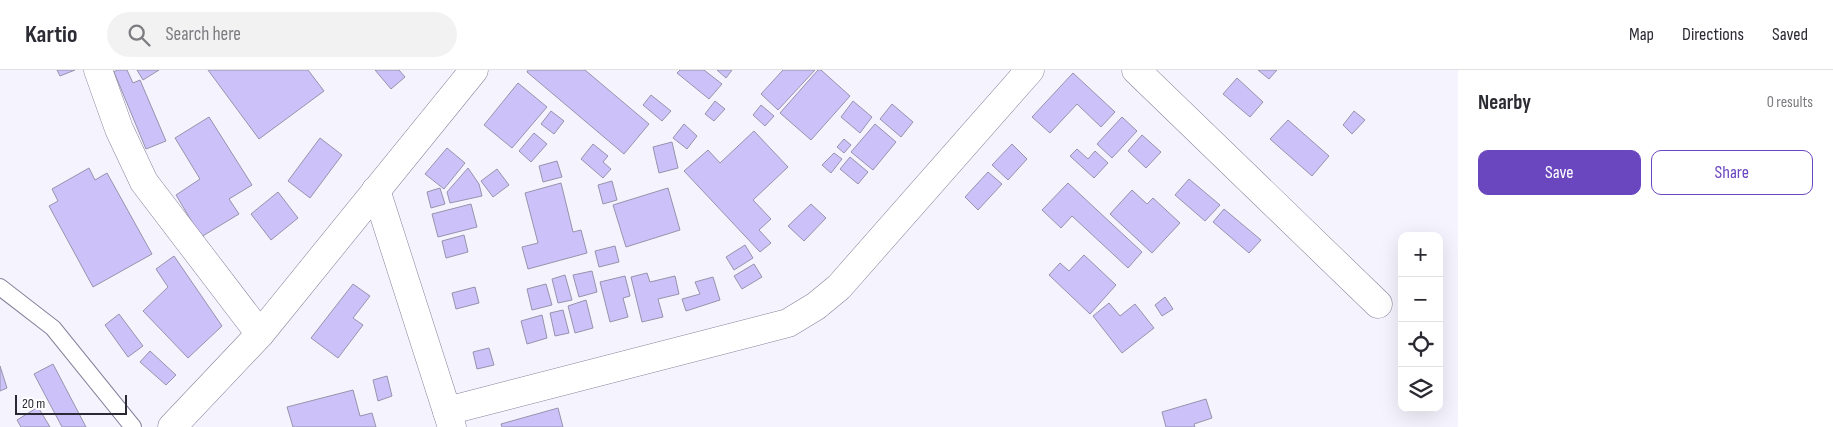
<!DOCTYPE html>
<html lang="en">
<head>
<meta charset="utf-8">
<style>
	body { margin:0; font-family:"Sofia Sans Condensed",sans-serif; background:#f2f2f3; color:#2b2b33 }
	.controls { position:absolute; right:15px; bottom:15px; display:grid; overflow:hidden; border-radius:10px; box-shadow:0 5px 20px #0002 }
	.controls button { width:45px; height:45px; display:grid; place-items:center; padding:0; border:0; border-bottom:1px solid #e1e1e2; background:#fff; color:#2b2b33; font:25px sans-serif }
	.scale { position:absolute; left:15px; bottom:12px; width:112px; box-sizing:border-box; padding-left:5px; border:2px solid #2b2933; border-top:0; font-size:14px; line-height:18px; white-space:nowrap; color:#2b2933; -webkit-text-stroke:4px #fff; paint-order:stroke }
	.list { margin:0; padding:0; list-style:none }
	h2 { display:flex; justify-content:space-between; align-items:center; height:65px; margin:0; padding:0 20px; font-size:21px }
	h2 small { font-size:16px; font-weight:400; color:#7c7c81 }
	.actions { display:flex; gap:10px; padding:15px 20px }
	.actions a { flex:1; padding:11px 0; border:1px solid #6a46bf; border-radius:10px; text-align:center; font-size:18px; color:#6a46bf }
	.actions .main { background:#6a46bf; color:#fff }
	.icon { flex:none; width:28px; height:28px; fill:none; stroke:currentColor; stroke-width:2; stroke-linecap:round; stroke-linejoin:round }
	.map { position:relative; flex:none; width:1458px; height:357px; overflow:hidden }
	header { display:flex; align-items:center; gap:30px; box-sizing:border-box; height:70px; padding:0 25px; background:#fff; border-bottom:1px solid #e1e1e2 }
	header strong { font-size:24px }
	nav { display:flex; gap:28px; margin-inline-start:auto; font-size:18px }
	.search { width:350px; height:45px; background:#f2f2f3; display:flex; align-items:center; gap:12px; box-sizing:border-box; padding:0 18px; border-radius:28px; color:#7c7c81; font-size:19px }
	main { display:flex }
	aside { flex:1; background:#fff }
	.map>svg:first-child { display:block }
	.building { fill:#ccc2f9; stroke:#9793ac }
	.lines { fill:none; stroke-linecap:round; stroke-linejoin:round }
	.lane-casing { stroke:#87829b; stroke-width:18 }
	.street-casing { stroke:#87829b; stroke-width:29 }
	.lane { stroke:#fff; stroke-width:16 }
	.street { stroke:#fff; stroke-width:28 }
</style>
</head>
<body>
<header>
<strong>Kartio</strong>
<div class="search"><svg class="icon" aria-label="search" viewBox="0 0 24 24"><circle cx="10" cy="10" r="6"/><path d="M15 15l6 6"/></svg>Search here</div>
<nav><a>Map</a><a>Directions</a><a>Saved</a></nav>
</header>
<main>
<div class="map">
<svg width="1458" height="357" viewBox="0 0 1458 357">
	<rect width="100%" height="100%" fill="#f5f3fe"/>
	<g class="building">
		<path d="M57,0H75L60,6Z"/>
		<path d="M117,0H127L133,13L140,10L166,71L146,79L114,2Z"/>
		<path d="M137,0H159L143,10Z"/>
		<path d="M208,0H308L324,21L259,69Z"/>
		<path d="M375,0H399L405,7L391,19Z"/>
		<path d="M528,0H585L649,54L624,84L527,2Z"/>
		<path d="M680,0H704L722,14L709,29L677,3Z"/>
		<path d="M717,0H732L726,8Z"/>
		<path d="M783,0H815L778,40L761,24Z"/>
		<path d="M818,0H821L850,26L811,70L780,43Z"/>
		<path d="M1258,0H1277L1269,9Z"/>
		<path d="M1073,3L1115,42L1101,57L1077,34L1050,63L1032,47Z"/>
		<path d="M1237,8L1263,32L1250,47L1223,24Z"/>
		<path d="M518,13L547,37L512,78L484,55Z"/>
		<path d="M651,25L671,41L662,51L643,35Z"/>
		<path d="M715,31L725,39L714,51L705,44Z"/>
		<path d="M853,31L872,47L860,63L841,47Z"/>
		<path d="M892,34L913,52L901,67L880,49Z"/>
		<path d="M761,35L774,46L765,56L753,45Z"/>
		<path d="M551,41L564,51L554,64L541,54Z"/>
		<path d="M1354,41L1365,50L1352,64L1343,55Z"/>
		<path d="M209,47L252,115L229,129L239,144L201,167L176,125L200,109L175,68Z"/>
		<path d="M1122,47L1137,61L1112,88L1097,74Z"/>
		<path d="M1288,50L1329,86L1312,106L1270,69Z"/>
		<path d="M684,54L697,66L687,79L673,68Z"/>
		<path d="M875,54L896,72L873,100L851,82Z"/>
		<path d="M754,61L788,97L753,130L771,149L759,160L771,173L760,182L684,101L708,80L720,93Z"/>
		<path d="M534,63L547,74L531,92L519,81Z"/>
		<path d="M1142,65L1161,82L1146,98L1128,81Z"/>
		<path d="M320,68L342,85L310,128L288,111Z"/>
		<path d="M844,69L851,75L844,83L837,77Z"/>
		<path d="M672,72L678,98L659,103L653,77Z"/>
		<path d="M593,74L608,86L603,92L611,99L603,108L581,89Z"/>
		<path d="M1012,74L1027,89L1008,110L992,95Z"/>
		<path d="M447,78L465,93L444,119L425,104Z"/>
		<path d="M1077,79L1088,89L1095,81L1108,93L1094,108L1070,86Z"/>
		<path d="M834,83L842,89L831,103L822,95Z"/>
		<path d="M850,87L868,102L858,114L840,99Z"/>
		<path d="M557,91L562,107L543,112L539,96Z"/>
		<path d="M89,98L95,110L107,103L152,184L93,217L49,136L58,131L52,119Z"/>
		<path d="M468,98L479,114L482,126L450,133L447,122Z"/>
		<path d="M497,99L509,115L493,127L481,111Z"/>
		<path d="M988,102L1002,114L978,140L965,127Z"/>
		<path d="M1189,109L1220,135L1205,151L1175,125Z"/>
		<path d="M612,111L617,130L603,134L598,115Z"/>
		<path d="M561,113L573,162L581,160L587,183L528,199L522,177L538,173L525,123Z"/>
		<path d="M1068,113L1142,182L1128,198L1072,146L1061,158L1042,140Z"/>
		<path d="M440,118L445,134L431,138L427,122Z"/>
		<path d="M668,118L680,160L626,177L613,135Z"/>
		<path d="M1132,120L1147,134L1153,128L1180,153L1152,183L1110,144Z"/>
		<path d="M278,122L298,148L271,170L251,144Z"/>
		<path d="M471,134L477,157L438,167L432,144Z"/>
		<path d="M811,134L826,148L804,171L788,156Z"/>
		<path d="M1224,139L1261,170L1249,183L1213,152Z"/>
		<path d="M464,165L468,182L446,188L442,171Z"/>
		<path d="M745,175L753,188L734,200L726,187Z"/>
		<path d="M615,176L619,192L599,197L595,181Z"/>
		<path d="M1084,185L1116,215L1090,244L1049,205L1060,193L1069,201Z"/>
		<path d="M174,186L222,256L188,288L143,241L168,217L156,199Z"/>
		<path d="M754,194L762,207L742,219L734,206Z"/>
		<path d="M592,201L597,222L579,227L573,205Z"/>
		<path d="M647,203L650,212L675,206L679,224L658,229L663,247L642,252L631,207Z"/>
		<path d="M565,205L572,230L558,233L552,209Z"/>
		<path d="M625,206L630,226L623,228L628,247L610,252L600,212Z"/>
		<path d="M713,207L720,230L686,241L682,229L700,224L695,212Z"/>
		<path d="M353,214L370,226L353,248L363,255L338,288L311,268Z"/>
		<path d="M546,214L552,235L532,240L527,219Z"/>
		<path d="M475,217L479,233L456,239L452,223Z"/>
		<path d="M1165,227L1173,239L1162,246L1155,235Z"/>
		<path d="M586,230L593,258L575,263L568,236Z"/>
		<path d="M1109,233L1120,246L1135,234L1154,258L1122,283L1093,246Z"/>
		<path d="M563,240L569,263L555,266L550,243Z"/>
		<path d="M119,244L143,276L128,287L105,255Z"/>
		<path d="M542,245L547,268L527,274L521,251Z"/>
		<path d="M489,278L494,295L477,299L473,282Z"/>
		<path d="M150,281L176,305L166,315L140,292Z"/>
		<path d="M53,294L86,357H62L34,304Z"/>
		<path d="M0,296L7,318L0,321Z"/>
		<path d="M387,306L392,326L378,331L373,310Z"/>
		<path d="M353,320L360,346L372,343L376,357H293L287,337Z"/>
		<path d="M1206,329L1212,348L1194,354L1195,357H1166L1162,342Z"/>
		<path d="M38,337L50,357H21L17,350Z"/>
		<path d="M558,338L563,357H502L501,354Z"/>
	</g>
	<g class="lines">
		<g class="lane-casing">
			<path id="lane" d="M0,217L53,258L133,357"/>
		</g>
		<g class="street-casing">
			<g id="street">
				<path d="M98,0L119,59L144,112L260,264"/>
				<path d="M1136,0L1378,234"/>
				<path d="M376,120L452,357"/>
				<path d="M447,341L788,253L816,236L839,217L1030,0"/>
				<path d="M172,357L260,264L474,0"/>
			</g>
		</g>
		<use href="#lane" class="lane"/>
		<use href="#street" class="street"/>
	</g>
</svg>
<div class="controls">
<button>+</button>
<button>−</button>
<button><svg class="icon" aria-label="locate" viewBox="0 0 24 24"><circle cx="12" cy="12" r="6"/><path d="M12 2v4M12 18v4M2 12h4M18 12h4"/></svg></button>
<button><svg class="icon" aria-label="layers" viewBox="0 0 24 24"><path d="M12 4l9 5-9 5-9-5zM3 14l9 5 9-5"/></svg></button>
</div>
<div class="scale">20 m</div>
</div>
<aside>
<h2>Nearby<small>0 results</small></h2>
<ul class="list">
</ul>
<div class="actions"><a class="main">Save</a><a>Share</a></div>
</aside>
</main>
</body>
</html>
